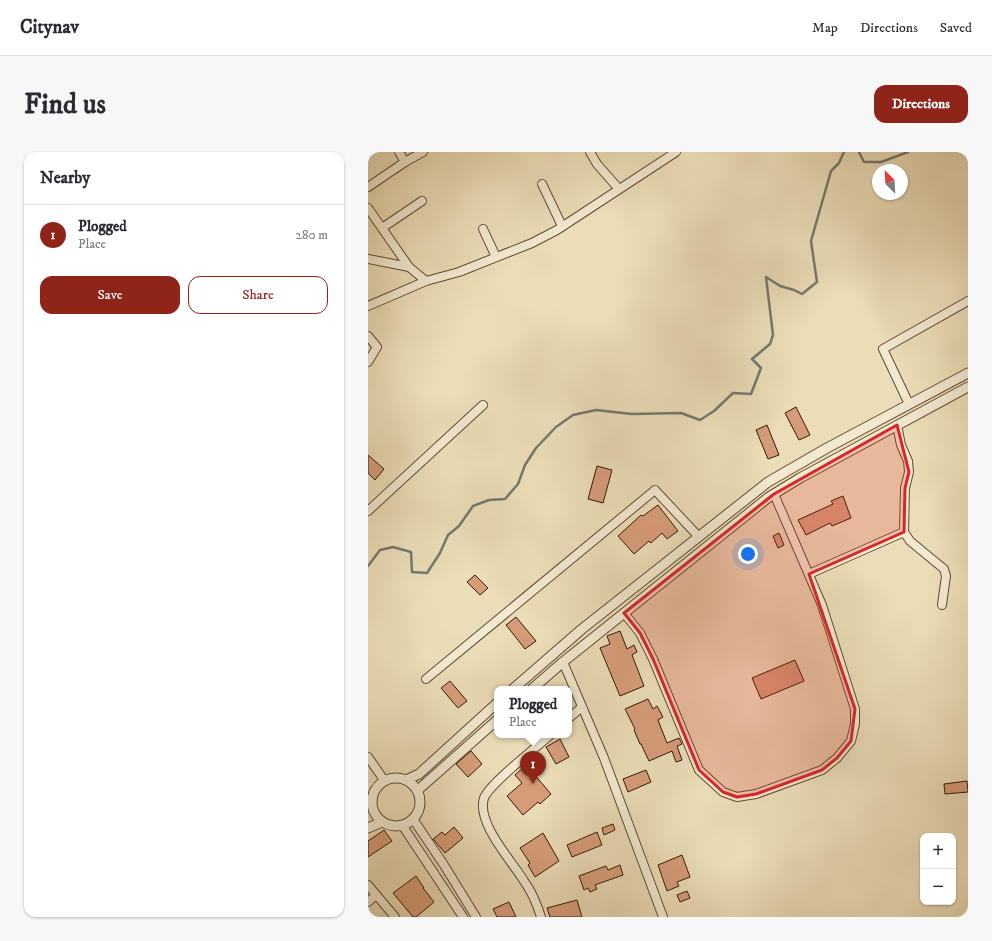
<!DOCTYPE html>
<html lang="en">
<head>
<meta charset="utf-8">
<style>
	body { margin:0; font-family:"IM FELL DW Pica",serif; background:#f7f7f7; color:#2b2b33 }
	.controls { position:absolute; right:12px; bottom:12px; display:grid; overflow:hidden; border-radius:8px; box-shadow:0 1px 3px #0004 }
	.controls button { width:36px; height:36px; display:grid; place-items:center; padding:0; border:0; border-bottom:1px solid #e1e1e2; background:#fff; color:#2b2b33; font:20px sans-serif }
	.compass { position:absolute; left:504px; top:12px; width:36px; height:36px; border-radius:50%; background:#fff; box-shadow:0 1px 3px #0004; rotate:336deg }
	.you { position:absolute; left:380px; top:402px; width:14px; height:14px; margin:-10px; border:3px solid #fff; border-radius:50%; background:#1a73e8; box-shadow:0 0 0 6px #1a73e833 }
	.badge { display:grid; place-items:center; width:26px; height:26px; border-radius:50%; background:#8f2418; color:#fff; font-size:13px; font-weight:700 }
	.pin { position:absolute; translate:-50% -33px; filter:drop-shadow(0 1px 2px #0008) }
	.pin::after { content:''; position:absolute; top:21px; width:14px; height:12px; background:inherit; clip-path:polygon(0 0,100% 0,50% 100%) }
	.popup { position:absolute; left:126px; top:534px; width:78px; height:52px; box-sizing:border-box; display:grid; place-content:center; border-radius:8px; background:#fff; filter:drop-shadow(0 1px 3px #0005); font-size:13px; white-space:nowrap; color:#7c7c81 }
	.popup b { font-size:15px; color:#2b2b33 }
	.popup::after { content:''; position:absolute; left:50%; top:100%; margin-left:-8px; border:8px solid transparent; border-top-color:#fff }
	.list { margin:0; padding:0; list-style:none }
	h2 { display:flex; justify-content:space-between; align-items:center; height:52px; margin:0; padding:0 16px; font-size:17px }
	h2 small { font-size:13px; font-weight:400; color:#7c7c81 }
	.list li { display:grid; grid-template-columns:26px 1fr auto; gap:12px; align-items:center; box-sizing:border-box; height:60px; padding:0 16px; border-top:1px solid #e1e1e2 }
	.list b { display:block; font-size:15px; white-space:nowrap }
	.list p { margin:0; font-size:13px; white-space:nowrap; color:#7c7c81 }
	.list em { font-size:13px; font-style:normal; color:#7c7c81 }
	.actions { display:flex; gap:8px; padding:12px 16px }
	.actions a { flex:1; padding:9px 0; border:1px solid #8f2418; border-radius:12px; text-align:center; font-size:14px; color:#8f2418 }
	.actions .main { background:#8f2418; color:#fff }
	.map { position:relative; flex:none; width:600px; height:765px; overflow:hidden; border-radius:12px }
	header { display:flex; align-items:center; gap:24px; box-sizing:border-box; height:56px; padding:0 20px; background:#fff; border-bottom:1px solid #e1e1e2 }
	header strong { font-size:19px }
	nav { display:flex; gap:22px; margin-inline-start:auto; font-size:14px }
	.intro { display:flex; align-items:center; justify-content:space-between; box-sizing:border-box; height:96px; padding:0 24px }
	h1 { margin:0; font-size:28px }
	.button { padding:10px 18px; border-radius:12px; background:#8f2418; color:#fff; font-size:14px; font-weight:700 }
	main { display:flex; gap:24px; padding:0 24px }
	aside { flex:1; background:#fff; border-radius:12px; box-shadow:0 1px 3px #0004 }
	.map>svg:first-child { display:block }
	.lines { fill:none; stroke-linecap:round; stroke-linejoin:round }
	.stream { stroke:#737971; stroke-width:2.5 }
	.building { fill:#d69c79; stroke:#331904 }
	.minor-casing { stroke:#614a31; stroke-width:10 }
	.tertiary-casing { stroke:#614a31; stroke-width:11 }
	.minor { stroke:#f2e9d0; stroke-width:8 }
	.tertiary { stroke:#f2e9d0; stroke-width:9 }
	.marked { fill:#d62828; fill-opacity:0.2; stroke:#d62828; stroke-width:3; stroke-linejoin:round }
</style>
</head>
<body>
<header>
<strong>Citynav</strong>
<nav><a>Map</a><a>Directions</a><a>Saved</a></nav>
</header>
<div class="intro"><h1>Find us</h1><a class="button">Directions</a></div>
<main>
<aside>
<h2>Nearby<small></small></h2>
<ul class="list">
<li><span class="badge">1</span><div><b>Plogged</b><p>Place</p></div><em>280 m</em></li>
</ul>
<div class="actions"><a class="main">Save</a><a>Share</a></div>
</aside>
<div class="map">
<svg width="600" height="765" viewBox="0 0 600 765">
	<rect width="100%" height="100%" fill="#ebddb7"/>
	<filter id="stains"><feTurbulence type="fractalNoise" baseFrequency=".005" numOctaves="4"/><feColorMatrix values="0 0 0 0 .2 0 0 0 0 .09 0 0 0 0 .02 0 0 0 .5 -.17"/></filter>
	<radialGradient id="worn" r=".72"><stop offset=".6" stop-color="#630" stop-opacity="0"/><stop offset="1" stop-color="#630" stop-opacity=".3"/></radialGradient>
	<g class="lines">
		<g class="stream">
			<path d="M491,0L496,10H513L540,0"/>
			<path d="M0,414L12,398L25,395L43,400L44,420L59,421L72,401L80,383L91,374L105,354L121,348L137,347L150,332L157,313L168,296L188,275L205,263L228,258L264,262L313,261L332,268L346,259L365,241L383,242L393,216L384,207L402,192L405,183L398,125L412,134L426,138L434,142L449,130L443,89L463,19L471,11L476,0"/>
		</g>
	</g>
	<g class="building">
		<path d="M428,255L442,283L431,288L417,261Z"/>
		<path d="M399,273L411,303L400,307L388,278Z"/>
		<path d="M0,303L16,317L7,328L0,321Z"/>
		<path d="M229,314L244,318L235,351L220,347Z"/>
		<path d="M475,344L483,366L464,374L462,371L438,383L430,368L465,352L463,349Z"/>
		<path d="M290,353L310,379L299,387L294,381L283,391L281,389L266,402L250,384L273,363L275,364Z"/>
		<path d="M411,381L416,393L410,396L405,384Z"/>
		<path d="M107,423L120,436L112,443L99,430Z"/>
		<path d="M148,465L168,489L157,497L138,473Z"/>
		<path d="M252,479L259,497L266,493L269,500L264,503L276,534L252,544L232,496L242,492L239,484Z"/>
		<path d="M427,508L436,529L393,547L384,526Z"/>
		<path d="M82,529L99,549L90,556L73,536Z"/>
		<path d="M280,547L285,557L289,554L295,565L290,568L299,591L311,586L314,592L309,594L314,608L308,610L304,599L281,609L273,592H272L266,578L267,577L257,557Z"/>
		<path d="M192,587L201,605L188,612L178,595Z"/>
		<path d="M103,599L114,612L100,625L88,612Z"/>
		<path d="M158,613L183,642L172,652L170,650L155,663L139,644L154,631L147,623Z"/>
		<path d="M278,618L283,630L260,640L255,627Z"/>
		<path d="M599,629L600,640L577,642L576,632Z"/>
		<path d="M245,672L247,678L236,683L234,676Z"/>
		<path d="M86,675L95,686L77,701L65,687L74,680L77,683Z"/>
		<path d="M16,678L24,689L0,705V689Z"/>
		<path d="M229,680L234,693L204,705L199,693Z"/>
		<path d="M175,681L191,709L167,725L160,713L162,711L152,696Z"/>
		<path d="M314,703L322,725L309,730L311,734L299,739L290,713Z"/>
		<path d="M252,713L255,723L227,733L229,737L222,740L220,736L216,738L211,724L238,714L240,718Z"/>
		<path d="M48,724L56,736H55L66,750L48,765H45L25,741Z"/>
		<path d="M319,739L322,746L312,750L309,743Z"/>
		<path d="M209,748L214,765H182L179,756Z"/>
		<path d="M141,750L148,765H129L125,757Z"/>
	</g>
	<g class="lines">
		<g class="minor-casing">
			<g id="minor">
				<path d="M31,0L37,10"/>
				<path d="M222,0L229,12L251,37"/>
				<path d="M174,32L194,74"/>
				<path d="M0,35L37,10L55,0"/>
				<path d="M0,56L41,115L58,129"/>
				<path d="M14,76L54,49"/>
				<path d="M115,77L128,105"/>
				<path d="M0,107L41,115"/>
				<path d="M0,154L58,129L91,120L164,91L189,78L308,0"/>
				<path d="M0,184L9,195L0,210"/>
				<path d="M541,252L515,197L600,149"/>
				<path d="M529,273L533,293L540,309L541,320L537,336L536,380L542,389L576,417L578,424L574,453"/>
				<path d="M0,359L115,253"/>
				<path d="M441,422L536,380"/>
				<path d="M256,461L272,481L285,507L331,618L355,640L369,645L388,642L454,618L469,606L483,589L487,572V557L454,453L406,342"/>
				<path d="M195,510L236,606L295,765"/>
				<path d="M58,527L287,338L331,385"/>
				<path d="M201,566L214,555"/>
				<path d="M0,605L16,628"/>
				<path d="M45,667L76,713L108,765"/>
				<path d="M34,673L95,765"/>
				<path d="M0,733L27,765"/>
				<path d="M0,750L8,743"/>
				<path d="M173,765C169,752 164,740 156,729C144,709 108,671 116,646C121,632 169,595 182,583"/>
			</g>
		</g>
		<g class="tertiary-casing">
			<g id="tertiary">
				<path d="M145,537L214,477L400,330L459,296L600,221"/>
				<path d="M164,537L195,510L401,345L432,326L600,235"/>
				<circle cx="28" cy="650" r="24"/>
				<path d="M38,628L51,622L129,551"/>
				<path d="M50,638L129,568"/>
				<path d="M0,676L14,670"/>
			</g>
		</g>
		<use href="#minor" class="minor"/>
		<use href="#tertiary" class="tertiary"/>
	</g>
	<path class="marked" d="M529,273L541,320L537,336L536,380L441,422L487,557L483,589L469,606L454,618L388,642L369,645L355,640L331,618L285,507L272,481L256,461L406,342Z"/>
	<rect width="100%" height="100%" filter="url(#stains)"/>
	<rect width="100%" height="100%" fill="url(#worn)"/>
</svg>
<div class="controls">
<button>+</button>
<button>−</button>
</div>
<svg class="compass" viewBox="-18 -18 36 36"><path d="M0-13l5 13h-10z" fill="#e53935"/><path d="M0 13l5-13h-10z" fill="#7c7c81"/></svg>
<div class="you"></div>
<div class="pin badge" style="left:165px;top:632px">1</div>
<div class="popup"><b>Plogged</b>Place</div>
</div>
</main>
</body>
</html>
